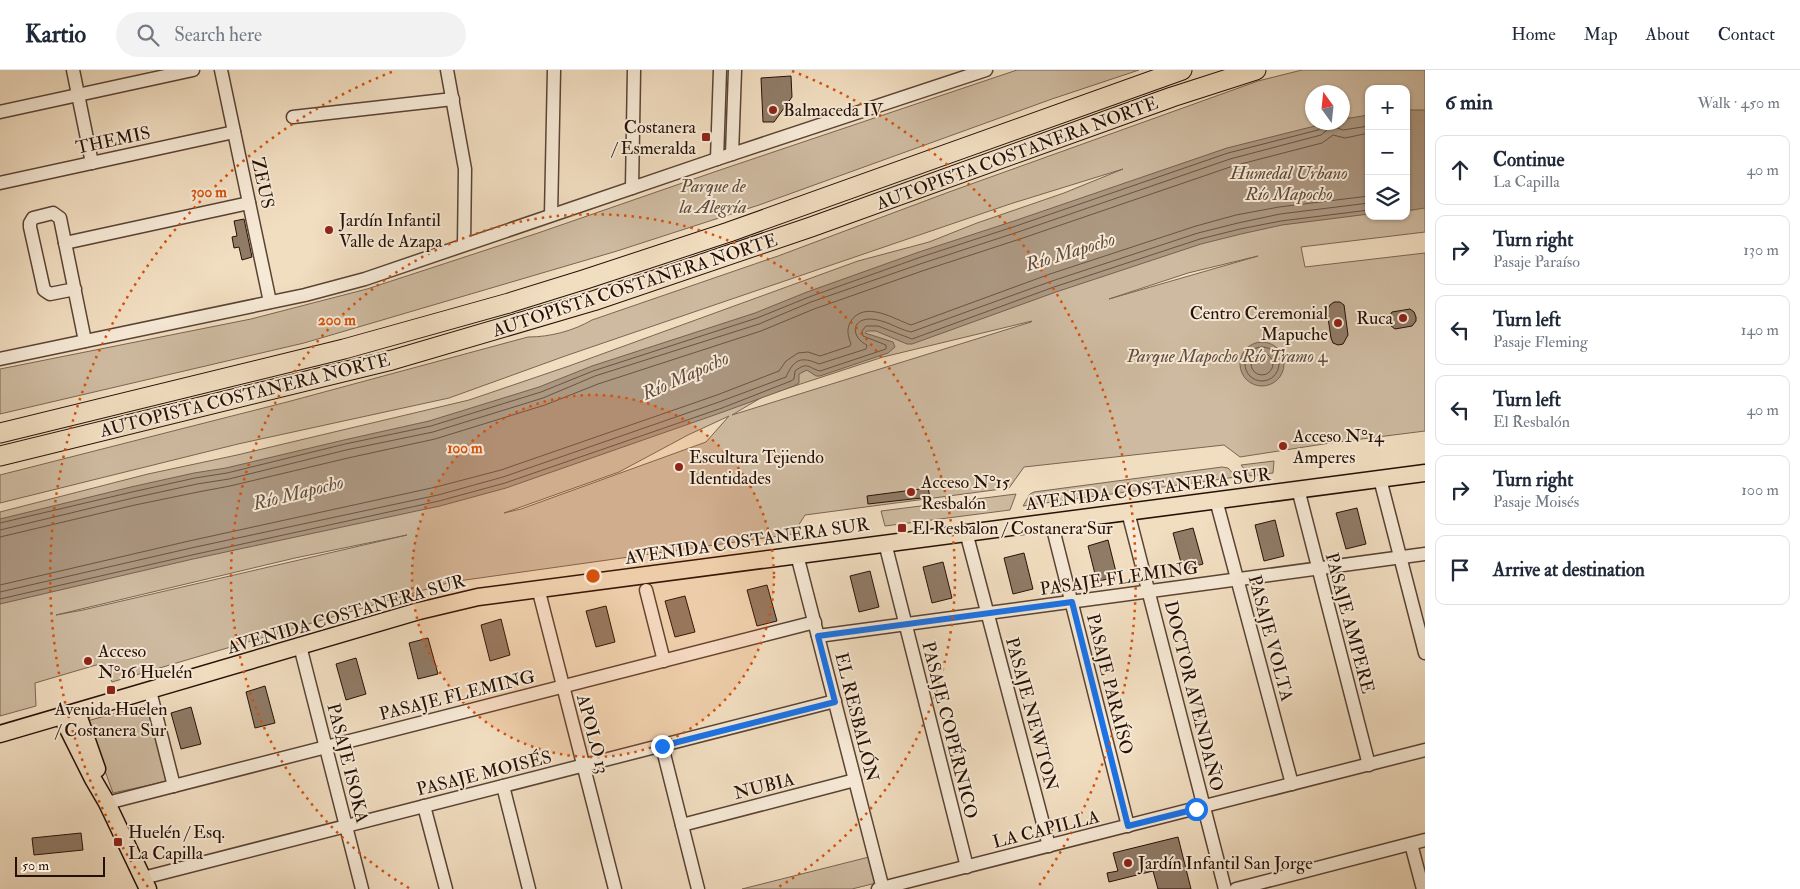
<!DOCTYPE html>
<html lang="en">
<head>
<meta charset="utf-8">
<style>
	body { margin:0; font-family:"IM FELL Double Pica",serif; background:#f2f2f3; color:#1f2937 }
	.controls { position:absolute; right:15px; top:15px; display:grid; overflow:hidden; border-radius:10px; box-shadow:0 1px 4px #0004 }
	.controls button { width:45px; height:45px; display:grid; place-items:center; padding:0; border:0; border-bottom:1px solid #e0e1e3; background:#fff; color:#1f2937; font:25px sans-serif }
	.compass { position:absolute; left:1305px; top:15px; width:45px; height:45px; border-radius:50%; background:#fff; box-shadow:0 1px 4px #0004; rotate:345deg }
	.scale { position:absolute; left:15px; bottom:12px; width:90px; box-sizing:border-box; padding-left:5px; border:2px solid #261006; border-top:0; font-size:14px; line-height:18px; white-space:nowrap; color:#261006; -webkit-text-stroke:4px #f6e9d6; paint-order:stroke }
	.stop { position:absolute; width:15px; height:15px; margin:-11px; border:4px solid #1a73e8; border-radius:50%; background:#fff }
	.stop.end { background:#1a73e8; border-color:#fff; box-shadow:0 1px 5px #0008 }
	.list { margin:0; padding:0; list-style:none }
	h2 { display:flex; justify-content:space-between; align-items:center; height:65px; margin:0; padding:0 20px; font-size:21px }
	h2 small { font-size:16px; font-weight:400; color:#747a83 }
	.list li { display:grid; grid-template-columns:32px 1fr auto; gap:15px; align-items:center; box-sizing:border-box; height:70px; margin:0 10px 10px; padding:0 10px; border:1px solid #e0e1e3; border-radius:10px }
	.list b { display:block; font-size:19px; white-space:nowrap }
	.list p { margin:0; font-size:16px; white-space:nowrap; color:#747a83 }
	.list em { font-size:16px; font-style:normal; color:#747a83 }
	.icon { flex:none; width:28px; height:28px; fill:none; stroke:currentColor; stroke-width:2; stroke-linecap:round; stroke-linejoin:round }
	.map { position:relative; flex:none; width:1425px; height:819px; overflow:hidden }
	header { display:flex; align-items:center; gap:30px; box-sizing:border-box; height:70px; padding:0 25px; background:#fff; border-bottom:1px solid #e0e1e3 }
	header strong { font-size:24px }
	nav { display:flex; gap:28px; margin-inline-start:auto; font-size:18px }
	.search { width:350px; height:45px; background:#f2f2f3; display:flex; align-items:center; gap:12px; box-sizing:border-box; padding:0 18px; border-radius:28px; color:#747a83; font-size:19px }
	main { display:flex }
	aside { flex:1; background:#fff }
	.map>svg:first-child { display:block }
	.green { fill:#cebaa0; stroke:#7a6553; fill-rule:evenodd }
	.water { fill:#ac9781; stroke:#766150 }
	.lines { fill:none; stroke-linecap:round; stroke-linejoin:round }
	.shore { stroke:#695444; stroke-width:1 }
	.building { fill:#907b67; stroke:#261006 }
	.minor-casing { stroke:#594334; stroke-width:15 }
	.major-casing { stroke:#261006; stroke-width:19 }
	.highway-casing { stroke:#261006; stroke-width:21 }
	.minor { stroke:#f6e9d6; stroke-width:12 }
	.major { stroke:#f1ddc0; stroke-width:16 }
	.highway { stroke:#f1ddc0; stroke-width:19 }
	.route { stroke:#1a73e8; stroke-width:6 }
	.ring { fill:none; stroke:#d5520b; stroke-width:2.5; stroke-dasharray:2.5 5 }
	.poi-dot { fill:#8f2418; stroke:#f6e9d6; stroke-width:2 }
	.labels { text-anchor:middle; stroke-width:4; stroke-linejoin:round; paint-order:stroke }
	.poi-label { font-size:18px; fill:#261006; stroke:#f6e9d6; text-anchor:start }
	.street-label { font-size:18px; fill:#261006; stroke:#f6e9d6 }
	.park-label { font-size:18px; font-style:italic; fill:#614c3c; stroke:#f6e9d6 }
	.water-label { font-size:19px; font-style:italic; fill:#624d3d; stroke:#f6e9d6 }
	.centre { fill:#d5520b; stroke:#f6e9d6; stroke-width:2.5 }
	.ring-label { font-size:15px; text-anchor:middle; font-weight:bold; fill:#d5520b; stroke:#f6e9d6; stroke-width:4; stroke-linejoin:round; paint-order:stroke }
</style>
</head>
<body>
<header>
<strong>Kartio</strong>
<div class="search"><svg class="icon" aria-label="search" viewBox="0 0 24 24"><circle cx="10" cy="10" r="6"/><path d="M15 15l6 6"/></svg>Search here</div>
<nav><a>Home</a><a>Map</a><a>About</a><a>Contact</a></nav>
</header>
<main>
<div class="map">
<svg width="1425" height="819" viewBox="0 0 1425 819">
	<rect width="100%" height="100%" fill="#f1ddc0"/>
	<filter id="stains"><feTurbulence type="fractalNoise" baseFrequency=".004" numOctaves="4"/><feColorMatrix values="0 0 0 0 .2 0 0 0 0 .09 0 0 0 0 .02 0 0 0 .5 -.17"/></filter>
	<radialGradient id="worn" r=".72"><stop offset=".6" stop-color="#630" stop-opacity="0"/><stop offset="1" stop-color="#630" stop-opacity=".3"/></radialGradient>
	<g class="green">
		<path d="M1017,0H1139L1052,29L759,135L617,181L304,273L0,344V299L251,249L367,219L538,163L717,101Z"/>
		<path d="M1302,0H1425V162L1301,177L1305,197L1425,183V361L1330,373L1240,387L1224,375L1024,397L1009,418L805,445L793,464L451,512L112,612L103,593L35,613L36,636L0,646V442L148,404L237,385L469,330L569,296L858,191L929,172L977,153L1064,123L1123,99L1010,134L568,285L449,328L238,374L0,433V405L287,332L528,267C550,267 573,261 592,250L778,186L949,122L1258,11ZM1369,19H1406V146H1369ZM1312,22H1342V52H1312ZM1258,186L1109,229L1188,203ZM1032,251L1031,252L732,345L764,326L883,287ZM729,346L706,372L521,439L504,443L619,402L688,365ZM407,465L83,540L56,545L295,488Z"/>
		<path d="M1274,391L1273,403L1250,406L1241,395Z"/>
		<path d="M1222,397L1228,398L1236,407L1023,436L1030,424L1034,422Z"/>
		<path d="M1016,424L1010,440L885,456L881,441Z"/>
		<path d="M149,634L168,711L113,723L87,651Z"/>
		<path d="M869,787L876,813L852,819H742Z"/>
	</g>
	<g class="water">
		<path d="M1406,40H1425V138L1406,141Z"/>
		<path d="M1369,45V144L1282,155L1241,164L1201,174L1056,222L912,274H907L876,261H867L865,263L893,272L895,277L888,283L820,306H816L807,300L799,304V313L794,316L723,342L506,418L440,436L193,489L0,534V449L131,417L194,403L226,398L344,370L429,351L539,317L592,296L755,243L807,222L919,182L1014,151L1227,78L1327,53L1342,52L1343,49Z"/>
		<circle cx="1262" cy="294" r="22"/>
	</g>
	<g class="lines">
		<g class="shore">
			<circle cx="1262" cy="294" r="17"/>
			<circle cx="1262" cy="294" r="11"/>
			<path d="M0,453L132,422L195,408L227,403L345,374L431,356L541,322L593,301L757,248L809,227L921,187L1016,156L1228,83L1318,60L1322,57V52"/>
			<path d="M0,460L133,428L197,414L229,409L346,380L433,362L543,328L595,306L759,254L811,232L923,193L1018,162L1230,89L1321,65L1326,61L1330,53L1337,58L1343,60L1369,56"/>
			<path d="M0,467L135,435L198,422L230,416L348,388L435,369L545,335L598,314L761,261L814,239L925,200L1020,169L1233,96L1322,73L1333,65L1345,68L1369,63"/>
			<path d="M0,515L189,471L436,417L501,400L717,325L779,301L786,291L798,283L808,282L820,286L850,276L851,274C848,266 846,259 851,251C865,230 894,249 911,255L1050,204L1196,156L1236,145L1279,137L1369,126"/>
			<path d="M0,522L191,478L438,425L503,407L719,332L786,307C794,289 801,286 819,294L866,279L867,275C852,268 850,250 869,249C885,249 897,259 911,262L1052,211L1198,163L1238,153L1280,144L1369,133"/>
			<path d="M0,529L192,485L439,431L505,413L722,338L791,311L794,309L795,301C808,291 808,298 820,301L886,279V275L863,266L862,261L866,256H878L912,269L1054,217L1200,169L1240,159L1281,151L1369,140"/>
		</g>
	</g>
	<g class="building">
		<path d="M791,6L792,27L774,52H763L761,8Z"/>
		<path d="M244,149L252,187L242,190L239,177L234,178L232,167L237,166L234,151Z"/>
		<path d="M1334,232H1340L1344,235L1348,265L1343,274L1338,275L1333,273L1331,268L1327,241L1330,235Z"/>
		<path d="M1410,239L1414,242L1416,247V251L1412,256L1395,259L1390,255V245L1392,242Z"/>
		<path d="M928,418L930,427L868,434L867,426Z"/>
		<path d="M1357,438L1366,474L1346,479L1336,443Z"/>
		<path d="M1275,450L1284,486L1264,491L1255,455Z"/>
		<path d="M1193,458L1203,494L1183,500L1173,463Z"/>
		<path d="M1108,470L1117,506L1097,512L1088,476Z"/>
		<path d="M1024,483L1033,519L1013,524L1004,488Z"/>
		<path d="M943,492L952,528L932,533L923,497Z"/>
		<path d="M870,501L879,537L859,542L850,506Z"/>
		<path d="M767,515L777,551L757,556L747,520Z"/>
		<path d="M685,526L695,562L675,567L665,531Z"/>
		<path d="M606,536L615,572L596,577L586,541Z"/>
		<path d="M501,549L510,585L490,591L481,555Z"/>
		<path d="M428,568L438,604L418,609L409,573Z"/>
		<path d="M356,588L366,624L346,630L336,594Z"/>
		<path d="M265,616L275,653L255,658L246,622Z"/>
		<path d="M191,637L201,674L181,679L171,643Z"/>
		<path d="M81,763L83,780L34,785L32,768Z"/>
		<path d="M1178,767L1191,819H1158L1153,801L1109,812L1107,803L1118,801L1113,783Z"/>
	</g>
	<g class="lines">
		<g class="minor-casing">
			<g id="minor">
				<path d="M73,0L92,93"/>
				<path d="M221,0L270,232"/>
				<path d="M447,0L465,99L464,174"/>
				<path d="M0,42L193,0"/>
				<path d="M293,47L453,29"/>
				<path d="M732,84L735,0"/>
				<path d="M717,89L720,0"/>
				<path d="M0,113L234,62"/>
				<path d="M632,118L634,0"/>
				<path d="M551,145L554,0"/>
				<path d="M65,173L249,133"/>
				<path d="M75,219L50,224L44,220L30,157V153L33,148L53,143L60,148C68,189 77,230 85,271"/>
				<path d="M0,289L305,225L365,209L717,89L986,0"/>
				<path d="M1380,409L1425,583"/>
				<path d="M1298,419L1369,695"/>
				<path d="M1216,430L1292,714"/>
				<path d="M1128,442L1225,819"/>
				<path d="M1051,451L1128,756"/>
				<path d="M966,462L1049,776"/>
				<path d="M885,473L967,797"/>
				<path d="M797,485L883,819"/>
				<path d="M538,518L615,819"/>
				<path d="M646,520L664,591"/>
				<path d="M818,566L1425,484"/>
				<path d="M300,576L362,819"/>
				<path d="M150,621L174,716"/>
				<path d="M662,676L698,819"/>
				<path d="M503,716L529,819"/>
				<path d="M107,733L815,552"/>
				<path d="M424,736L446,819"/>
				<path d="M682,755L855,710"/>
				<path d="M1411,774L1423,819"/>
				<path d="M143,808L835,631"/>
				<path d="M878,819L1425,680"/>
				<path d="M1236,819L1425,770"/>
			</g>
		</g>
		<g class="major-casing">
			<g id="major">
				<path d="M77,642L97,699"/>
				<path d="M62,647L93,709L107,733L148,819"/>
				<path d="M0,664L419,541L478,527L1425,403"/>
			</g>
		</g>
		<g class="highway-casing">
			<g id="highway">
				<path d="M0,363L344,279L509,233L583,210L729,162L1182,0"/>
				<path d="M0,386L392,290L593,231L811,157L1172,27L1256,0"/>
			</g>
		</g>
		<use href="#minor" class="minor"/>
		<use href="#major" class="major"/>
		<use href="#highway" class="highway"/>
	</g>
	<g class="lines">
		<path class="route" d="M662,676L835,632L818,566L1072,532L1128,756L1196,739"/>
	</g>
	<circle cx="593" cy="506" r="181" fill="#d5520b" fill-opacity=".12"/>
	<g class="ring">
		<circle cx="593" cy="506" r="181"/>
		<path d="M409 818A362 362 0 1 1 777 818"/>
		<path d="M148 817A543 543 0 0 1 394 1M792 1A543 543 0 0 1 1038 817"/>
	</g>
	<g class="poi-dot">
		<circle cx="773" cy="40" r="5"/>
		<rect x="701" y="62" width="10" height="10" rx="2.5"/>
		<circle cx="329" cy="160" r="5"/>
		<circle cx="1403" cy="248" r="5"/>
		<circle cx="1338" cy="253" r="5"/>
		<circle cx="1283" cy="376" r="5"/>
		<circle cx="679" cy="397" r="5"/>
		<circle cx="911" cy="422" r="5"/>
		<rect x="897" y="453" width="10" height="10" rx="2.5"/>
		<circle cx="88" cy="591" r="5"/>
		<rect x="106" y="615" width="10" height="10" rx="2.5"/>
		<rect x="113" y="767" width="10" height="10" rx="2.5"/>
		<circle cx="1128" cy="793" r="5"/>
	</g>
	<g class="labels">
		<g class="poi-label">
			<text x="783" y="46">Balmaceda IV</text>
			<text x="696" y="63" text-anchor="end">Costanera<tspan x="696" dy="21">/ Esmeralda</tspan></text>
			<text x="339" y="156">Jardín Infantil<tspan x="339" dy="21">Valle de Azapa</tspan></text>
			<text x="1328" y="249" text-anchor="end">Centro Ceremonial<tspan x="1328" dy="21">Mapuche</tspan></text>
			<text x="1393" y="254" text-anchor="end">Ruca</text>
			<text x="1293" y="372">Acceso N°14<tspan x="1293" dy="21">Amperes</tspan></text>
			<text x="689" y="393">Escultura Tejiendo<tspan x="689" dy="21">Identidades</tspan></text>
			<text x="921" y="418">Acceso N°15<tspan x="921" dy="21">Resbalón</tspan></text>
			<text x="912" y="464">El Resbalon / Costanera Sur</text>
			<text x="98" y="587">Acceso<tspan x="98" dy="21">N°16 Huelén</tspan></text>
			<text x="111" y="645" text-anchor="middle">Avenida Huelen<tspan x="111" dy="21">/ Costanera Sur</tspan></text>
			<text x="128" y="768">Huelén / Esq.<tspan x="128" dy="21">La Capilla</tspan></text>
			<text x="1138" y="799">Jardín Infantil San Jorge</text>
		</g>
		<g class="street-label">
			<text transform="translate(113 70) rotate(-12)" y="6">THEMIS</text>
			<text transform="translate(1017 83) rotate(-20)" y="6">AUTOPISTA COSTANERA NORTE</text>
			<text transform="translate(263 113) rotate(78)" y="6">ZEUS</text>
			<text transform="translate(635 215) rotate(-18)" y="6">AUTOPISTA COSTANERA NORTE</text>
			<text transform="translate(245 325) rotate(-14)" y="6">AUTOPISTA COSTANERA NORTE</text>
			<text transform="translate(1148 419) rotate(-7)" y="6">AVENIDA COSTANERA SUR</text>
			<text transform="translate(747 471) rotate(-8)" y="6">AVENIDA COSTANERA SUR</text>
			<text transform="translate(1119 508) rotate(-8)" y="6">PASAJE FLEMING</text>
			<text transform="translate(346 544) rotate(-16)" y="6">AVENIDA COSTANERA SUR</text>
			<text transform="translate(1350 553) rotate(75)" y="6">PASAJE AMPERE</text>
			<text transform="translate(1271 568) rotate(75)" y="6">PASAJE VOLTA</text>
			<text transform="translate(1110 614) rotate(76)" y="6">PASAJE PARAÍSO</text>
			<text transform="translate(457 625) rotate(-14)" y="6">PASAJE FLEMING</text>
			<text transform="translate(1194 626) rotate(76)" y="6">DOCTOR AVENDAÑO</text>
			<text transform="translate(1032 644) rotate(75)" y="6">PASAJE NEWTON</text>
			<text transform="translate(857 647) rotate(76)" y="6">EL RESBALÓN</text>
			<text transform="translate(950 660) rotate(76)" y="6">PASAJE COPÉRNICO</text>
			<text transform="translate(593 664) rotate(75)" y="6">APOLO 13</text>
			<text transform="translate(348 693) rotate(76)" y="6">PASAJE ISOKA</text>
			<text transform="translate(484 703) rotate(-14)" y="6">PASAJE MOISÉS</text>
			<text transform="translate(764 716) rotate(-14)" y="6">NUBIA</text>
			<text transform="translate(1046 759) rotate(-14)" y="6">LA CAPILLA</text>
		</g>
		<g class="park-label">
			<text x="1289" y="109">Humedal Urbano<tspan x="1289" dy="21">Río Mapocho</tspan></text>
			<text x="713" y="122">Parque de<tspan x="713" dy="21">la Alegría</tspan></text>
			<text x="1227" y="292">Parque Mapocho Río Tramo 4</text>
		</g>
		<g class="water-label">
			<text transform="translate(1070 181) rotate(-17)" y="7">Río Mapocho</text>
			<text transform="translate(685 305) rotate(-24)" y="7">Río Mapocho</text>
			<text transform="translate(298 422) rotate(-14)" y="7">Río Mapocho</text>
		</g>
	</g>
	<circle cx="593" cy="506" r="8" class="centre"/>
	<g class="ring-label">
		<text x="209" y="127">300 m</text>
		<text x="337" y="255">200 m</text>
		<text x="465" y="383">100 m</text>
	</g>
	<rect width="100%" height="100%" filter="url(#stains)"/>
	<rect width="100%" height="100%" fill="url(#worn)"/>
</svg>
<div class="controls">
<button>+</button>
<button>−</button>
<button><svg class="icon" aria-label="layers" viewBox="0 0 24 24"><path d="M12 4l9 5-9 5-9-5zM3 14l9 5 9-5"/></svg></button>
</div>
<svg class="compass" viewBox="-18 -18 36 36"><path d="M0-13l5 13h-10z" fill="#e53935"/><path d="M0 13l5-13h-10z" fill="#747a83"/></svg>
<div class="scale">50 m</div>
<div class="stop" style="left:1196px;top:739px"></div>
<div class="stop end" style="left:662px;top:676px"></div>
</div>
<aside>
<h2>6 min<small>Walk · 450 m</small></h2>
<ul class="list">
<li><svg class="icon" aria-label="ahead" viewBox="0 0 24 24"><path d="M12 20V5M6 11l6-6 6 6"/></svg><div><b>Continue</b><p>La Capilla</p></div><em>40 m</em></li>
<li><svg class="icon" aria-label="right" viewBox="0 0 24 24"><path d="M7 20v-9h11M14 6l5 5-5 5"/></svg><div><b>Turn right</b><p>Pasaje Paraíso</p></div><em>130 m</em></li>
<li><svg class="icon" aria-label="left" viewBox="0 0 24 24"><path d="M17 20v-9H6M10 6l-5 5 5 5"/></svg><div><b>Turn left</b><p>Pasaje Fleming</p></div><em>140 m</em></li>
<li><svg class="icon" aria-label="left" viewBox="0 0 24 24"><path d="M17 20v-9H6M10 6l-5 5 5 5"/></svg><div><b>Turn left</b><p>El Resbalón</p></div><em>40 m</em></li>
<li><svg class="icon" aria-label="right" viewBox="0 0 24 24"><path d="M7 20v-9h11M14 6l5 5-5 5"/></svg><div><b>Turn right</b><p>Pasaje Moisés</p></div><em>100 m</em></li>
<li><svg class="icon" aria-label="arrive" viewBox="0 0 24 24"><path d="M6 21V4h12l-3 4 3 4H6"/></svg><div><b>Arrive at destination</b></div></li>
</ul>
</aside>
</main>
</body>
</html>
